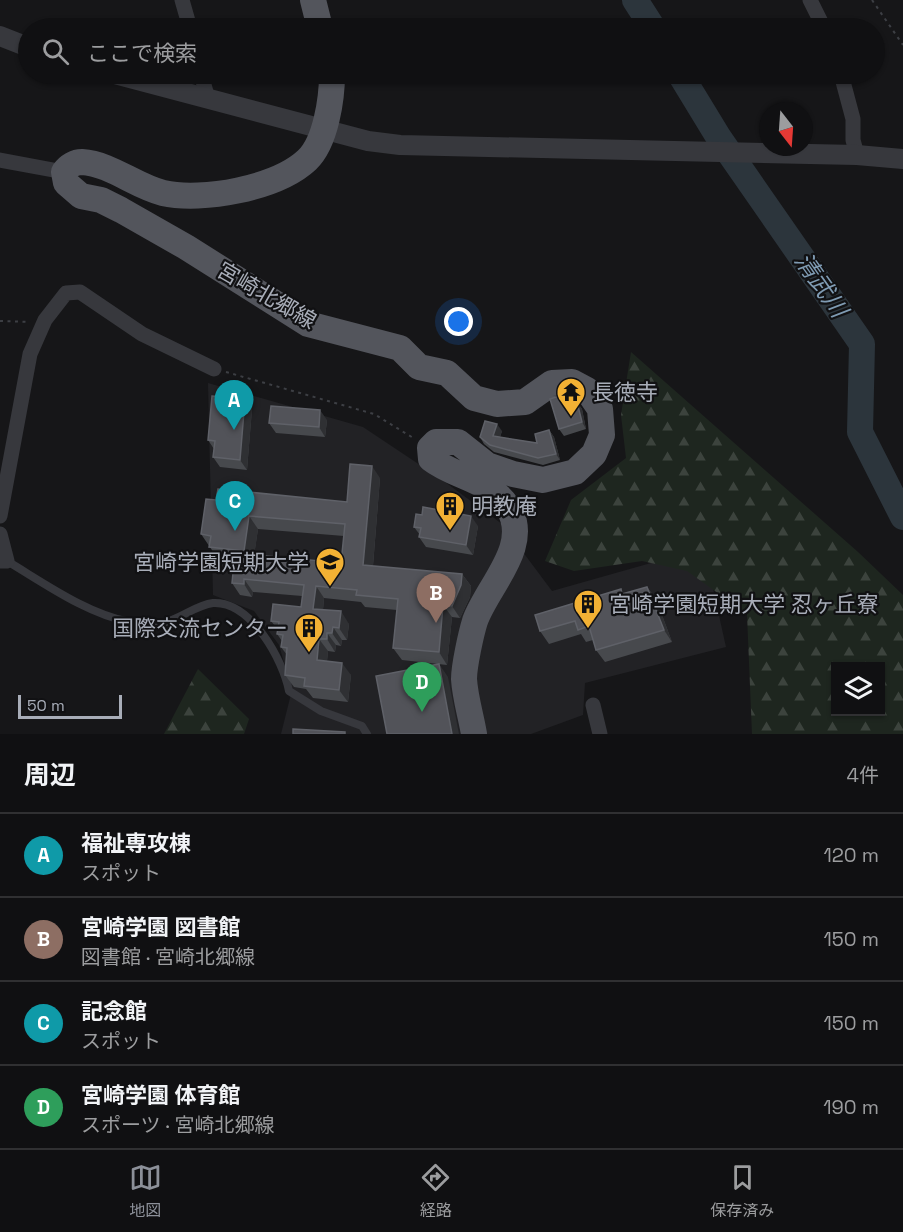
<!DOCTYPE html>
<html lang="ja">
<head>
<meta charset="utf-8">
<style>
	body { margin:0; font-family:"Space Grotesk","Noto Sans JP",sans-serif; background:#19191b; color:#f1f3f6 }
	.controls { position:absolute; right:18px; bottom:18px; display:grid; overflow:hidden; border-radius:0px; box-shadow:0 2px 4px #0004 }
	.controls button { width:54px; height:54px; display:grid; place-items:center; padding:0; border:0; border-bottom:2px solid #303032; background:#101012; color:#f1f3f6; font:30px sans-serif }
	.compass { position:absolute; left:759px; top:102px; width:54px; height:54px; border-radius:50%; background:#101012; box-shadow:0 2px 4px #0004; rotate:163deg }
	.scale { position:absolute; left:18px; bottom:15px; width:104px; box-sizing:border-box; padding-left:6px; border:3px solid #a8adb8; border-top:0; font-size:16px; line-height:21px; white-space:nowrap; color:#a8adb8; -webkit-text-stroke:4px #111113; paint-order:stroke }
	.you { position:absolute; left:459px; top:322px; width:21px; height:21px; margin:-15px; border:4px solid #fff; border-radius:50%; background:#1a73e8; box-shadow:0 0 0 9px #1a73e833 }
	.badge { display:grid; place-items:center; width:39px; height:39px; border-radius:50%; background:#8c9099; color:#fff; font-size:20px; font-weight:700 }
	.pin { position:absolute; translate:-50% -50px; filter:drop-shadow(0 2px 3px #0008) }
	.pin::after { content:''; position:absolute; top:32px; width:21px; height:18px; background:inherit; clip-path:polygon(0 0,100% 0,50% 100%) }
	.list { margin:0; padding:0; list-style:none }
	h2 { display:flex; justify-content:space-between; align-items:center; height:78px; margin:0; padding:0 24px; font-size:26px }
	h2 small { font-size:20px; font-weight:400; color:#9c9d9f }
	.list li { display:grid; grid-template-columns:39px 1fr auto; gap:18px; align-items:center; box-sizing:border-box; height:84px; padding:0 24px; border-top:2px solid #303032 }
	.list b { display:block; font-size:22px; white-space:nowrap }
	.list p { margin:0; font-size:20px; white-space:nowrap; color:#9c9d9f }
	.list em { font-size:20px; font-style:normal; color:#9c9d9f }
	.icon { flex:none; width:33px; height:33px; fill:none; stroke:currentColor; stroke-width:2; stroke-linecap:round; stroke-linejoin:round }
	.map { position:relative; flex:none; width:903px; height:734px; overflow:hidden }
	.search { position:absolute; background:#101012; box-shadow:0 2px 4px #0004; left:18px; right:18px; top:18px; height:66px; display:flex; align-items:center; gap:15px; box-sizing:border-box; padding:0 21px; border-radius:33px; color:#9c9d9f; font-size:22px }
	.sheet { height:414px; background:#101012 }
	nav { display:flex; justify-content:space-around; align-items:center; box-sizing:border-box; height:84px; border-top:2px solid #303032; background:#101012; font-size:16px; color:#9c9d9f }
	nav a { display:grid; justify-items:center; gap:3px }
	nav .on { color:#8c9099 }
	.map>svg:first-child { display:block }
	.built { fill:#222225 }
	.forest { fill:url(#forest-firs); fill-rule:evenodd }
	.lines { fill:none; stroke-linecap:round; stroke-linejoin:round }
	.river { stroke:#2c353c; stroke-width:26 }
	.path { stroke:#3d3f44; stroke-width:2; stroke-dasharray:3 4.5; stroke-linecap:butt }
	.service { stroke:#37383d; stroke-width:8 }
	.minor { stroke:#37383d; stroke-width:15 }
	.tertiary { stroke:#37383d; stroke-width:20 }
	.primary { stroke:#53555c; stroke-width:26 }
	.wall { fill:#47494d; fill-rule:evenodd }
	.shaded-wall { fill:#2f3033 }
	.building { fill:#525359; stroke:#5f6168; stroke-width:1.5 }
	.labels { text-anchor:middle; stroke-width:4.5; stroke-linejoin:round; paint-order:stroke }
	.street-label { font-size:22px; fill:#a8adb8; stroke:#111113 }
	.poi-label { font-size:22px; fill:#a8adb8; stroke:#111113; text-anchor:start }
	.water-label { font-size:24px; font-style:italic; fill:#7f9bb3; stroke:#111113 }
</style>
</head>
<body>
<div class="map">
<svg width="903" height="734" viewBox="0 0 903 734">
	<defs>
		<pattern id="forest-firs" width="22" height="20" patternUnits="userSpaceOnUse" patternTransform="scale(1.5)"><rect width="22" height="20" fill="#1e261f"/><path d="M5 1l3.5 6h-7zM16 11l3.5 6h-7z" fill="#3c433d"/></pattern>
	</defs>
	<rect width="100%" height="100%" fill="#161618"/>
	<path class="built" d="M208,383L363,427L441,479L502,524L552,591L704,548L726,647L585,683L583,715L531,734H281L292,690L279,645L254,611L213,595Z"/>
	<g class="forest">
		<path d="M631,352L858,552L903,595V734H752L747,614L687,571L642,561L574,571L545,561L571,500L626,458L621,415ZM836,666H880V712H836Z"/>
		<path d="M198,669L249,719L244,734H164Z"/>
	</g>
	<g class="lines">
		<g class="river">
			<path d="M635,0L653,28"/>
			<path d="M680,74L719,138L862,344L860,432L903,517"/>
		</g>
		<g class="path">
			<path d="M872,0L903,45"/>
			<path d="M0,321L30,322"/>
			<path d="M226,372L374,414L415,439"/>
		</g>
		<path class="service" d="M7,561C44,583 87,614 130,622C139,623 153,625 162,623C180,620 195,605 213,603C251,601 283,660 289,691L321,711L362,726L367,734"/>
		<g class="minor">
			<path d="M182,0L190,28"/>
			<path d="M810,0L824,28"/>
			<path d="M201,74L208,99"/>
			<path d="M841,74L853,119V140L857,155"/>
			<path d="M0,160L64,172"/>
			<path d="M0,516L30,354L45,320L66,293L80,292L142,334L214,369"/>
			<path d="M0,534L7,561H0"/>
			<path d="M593,705L600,734"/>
		</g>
		<g class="tertiary">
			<path d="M0,36L28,47"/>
			<path d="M115,74L368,141L400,145L857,155L903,159"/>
		</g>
		<g class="primary">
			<path d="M313,0L320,28"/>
			<path d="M332,74C332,98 326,142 307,160C277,188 202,202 163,193C135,186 111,164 82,162C75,162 68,166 64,172L66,183L81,196L101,200L121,210L186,247L308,324L400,348L419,367L447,373L474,398L497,404L525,402L552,383L572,382L587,390L600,409L602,435L594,454L575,472L543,480L513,474L487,465L458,442H436L430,448L431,459C454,477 491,480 508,507C532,546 488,585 475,621C471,634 464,666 464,679C465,697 471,716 474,734"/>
		</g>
	</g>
	<g class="wall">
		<path d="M565,394L567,398L573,397L582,409L586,429L564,436L559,429Z"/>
		<path d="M252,409L247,470L220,467L213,457L214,449L208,440Z"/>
		<path d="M327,420L325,437L276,433L269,423Z"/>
		<path d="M549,430L554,437L560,460L543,465L494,452L484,444L480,437L502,431L500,437L537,443Z"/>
		<path d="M380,478L373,566L462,574L471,586L470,597L460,618L452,617L447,665L402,660L393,648L397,610L365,607L361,602L324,598L323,610L349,624L347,640H342L341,646L336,645L335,652L328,651L327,661L351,675L348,702L313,698L306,689L294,687L285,675L287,655L281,647L282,641L277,634L278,630L271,621L301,607L302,596L253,592L252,597L240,595L232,583L234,561L218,559L201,534L216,500L347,502ZM258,529L344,536L341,563L254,555Z"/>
		<path d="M478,526L473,555L426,547L419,537L420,535L414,527Z"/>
		<path d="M647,587L656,599L672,642L605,662L596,650L593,640L586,642L581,634L549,644L540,631L624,594Z"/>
	</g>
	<g class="shaded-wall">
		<path d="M245,399L252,409L247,470L240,460Z"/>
		<path d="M577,402L582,409L586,429L582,422Z"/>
		<path d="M320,410L327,420L325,437L319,427Z"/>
		<path d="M497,424L502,431L498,443L493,436Z"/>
		<path d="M549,430L554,437L560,460L556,454Z"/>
		<path d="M372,466L380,478L372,577L363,565Z"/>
		<path d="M249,516L258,529L253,564L244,551Z"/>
		<path d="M471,516L478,526L473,555L466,545Z"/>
		<path d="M462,574L471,586L470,597L460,618L452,606Z"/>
		<path d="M244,579L253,592L252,597L244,584Z"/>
		<path d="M316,586L324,598L322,621L313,609Z"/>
		<path d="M647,587L656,599L672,642L664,630Z"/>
		<path d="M443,605L452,617L447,665L439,652Z"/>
		<path d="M341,611L349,624L347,640L339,628Z"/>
		<path d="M333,627L342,640L341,646L332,633Z"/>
		<path d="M327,633L336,645L335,652L327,639Z"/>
		<path d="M319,639L328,651L326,672L317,660Z"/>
		<path d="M342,663L351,675L348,702L339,690Z"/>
		<path d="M439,664L448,677L459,734H452Z"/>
	</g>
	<g class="building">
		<path d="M565,394L566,399L573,397L577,402L582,422L559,429L550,399Z"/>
		<path d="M212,396L245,399L240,460L213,457L215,441L208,440Z"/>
		<path d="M271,406L320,410L319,427L269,423Z"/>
		<path d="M485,421L497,424L493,436L537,443L535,434L549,430L556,454L538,458L490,445L480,437Z"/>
		<path d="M350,464L372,466L363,565L462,574L461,585L452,606L443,605L439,652L393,648L398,599L356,595L357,590L316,586L313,609L341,611L339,628L333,627L332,633H327V639H319L317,660L342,663L339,690L304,686L305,678L285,675L287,648L281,647L283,635L277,634L279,622L271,621L273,604L301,607L304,585L244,579V584L232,583L235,553L341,563L345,524L249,516L244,551L209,547L211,536L201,534L206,499L216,500L218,489L347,502Z"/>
		<path d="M423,507L471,516L466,545L419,537L421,528L414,527L416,514L422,515Z"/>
		<path d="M647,587L664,630L596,650L589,626L578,630L575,621L540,631L535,615L621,589L622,594Z"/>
		<path d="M439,664L452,734H387L376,676Z"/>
		<path d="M293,729L345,732V734H293Z"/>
	</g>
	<defs>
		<g id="temple-pin" transform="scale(1.5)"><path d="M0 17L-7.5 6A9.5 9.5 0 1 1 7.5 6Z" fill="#f2b134" stroke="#111113"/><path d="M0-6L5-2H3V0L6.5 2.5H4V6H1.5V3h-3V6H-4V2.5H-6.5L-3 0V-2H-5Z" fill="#111"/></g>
		<g id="building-pin" transform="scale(1.5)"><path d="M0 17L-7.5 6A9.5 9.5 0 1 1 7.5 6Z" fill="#f2b134" stroke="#111113"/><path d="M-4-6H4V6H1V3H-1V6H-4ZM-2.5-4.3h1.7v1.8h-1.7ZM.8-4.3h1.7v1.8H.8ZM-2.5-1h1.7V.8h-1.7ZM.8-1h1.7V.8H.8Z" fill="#111"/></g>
		<g id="university-pin" transform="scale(1.5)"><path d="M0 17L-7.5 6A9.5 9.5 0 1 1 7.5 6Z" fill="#f2b134" stroke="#111113"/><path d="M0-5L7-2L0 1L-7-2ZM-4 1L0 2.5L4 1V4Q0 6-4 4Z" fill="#111"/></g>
	</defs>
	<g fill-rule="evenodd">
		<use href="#temple-pin" x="571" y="392"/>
		<use href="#building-pin" x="450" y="506"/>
		<use href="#university-pin" x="330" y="562"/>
		<use href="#building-pin" x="588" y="604"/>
		<use href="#building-pin" x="309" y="628"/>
	</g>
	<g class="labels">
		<g class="street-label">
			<text transform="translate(267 295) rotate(30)" y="8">宮崎北郷線</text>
		</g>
		<g class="poi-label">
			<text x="592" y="400">長徳寺</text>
			<text x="471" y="514">明教庵</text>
			<text x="309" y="570" text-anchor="end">宮崎学園短期大学</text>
			<text x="609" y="612">宮崎学園短期大学 忍ヶ丘寮</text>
			<text x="288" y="636" text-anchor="end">国際交流センター</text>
		</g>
		<g class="water-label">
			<text transform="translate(821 285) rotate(55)" y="8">清武川</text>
		</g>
	</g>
</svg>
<div class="controls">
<button><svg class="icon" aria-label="layers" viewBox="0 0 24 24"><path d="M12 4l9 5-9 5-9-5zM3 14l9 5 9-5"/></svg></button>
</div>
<svg class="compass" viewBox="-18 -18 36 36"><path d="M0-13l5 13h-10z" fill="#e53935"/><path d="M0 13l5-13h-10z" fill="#9c9d9f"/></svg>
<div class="scale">50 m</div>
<div class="you"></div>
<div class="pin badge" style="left:234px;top:430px;background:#0f9aa8">A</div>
<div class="pin badge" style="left:436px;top:623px;background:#8d6e63">B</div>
<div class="pin badge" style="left:235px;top:531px;background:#0f9aa8">C</div>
<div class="pin badge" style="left:422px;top:712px;background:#2e9e5b">D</div>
<div class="search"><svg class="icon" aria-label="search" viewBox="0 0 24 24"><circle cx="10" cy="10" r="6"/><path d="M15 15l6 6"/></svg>ここで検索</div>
</div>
<section class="sheet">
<h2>周辺<small>4件</small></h2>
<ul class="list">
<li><span class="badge" style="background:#0f9aa8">A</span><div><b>福祉専攻棟</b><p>スポット</p></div><em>120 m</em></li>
<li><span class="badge" style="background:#8d6e63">B</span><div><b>宮崎学園 図書館</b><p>図書館 · 宮崎北郷線</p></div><em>150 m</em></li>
<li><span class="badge" style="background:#0f9aa8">C</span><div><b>記念館</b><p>スポット</p></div><em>150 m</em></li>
<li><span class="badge" style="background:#2e9e5b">D</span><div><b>宮崎学園 体育館</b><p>スポーツ · 宮崎北郷線</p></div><em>190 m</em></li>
</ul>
</section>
<nav>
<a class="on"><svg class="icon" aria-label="map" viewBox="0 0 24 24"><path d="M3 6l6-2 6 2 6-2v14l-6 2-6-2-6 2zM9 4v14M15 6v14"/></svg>地図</a>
<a><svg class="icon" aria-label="directions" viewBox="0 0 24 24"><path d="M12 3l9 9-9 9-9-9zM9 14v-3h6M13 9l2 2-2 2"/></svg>経路</a>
<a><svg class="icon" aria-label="saved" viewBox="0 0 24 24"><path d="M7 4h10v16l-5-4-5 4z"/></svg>保存済み</a>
</nav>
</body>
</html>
